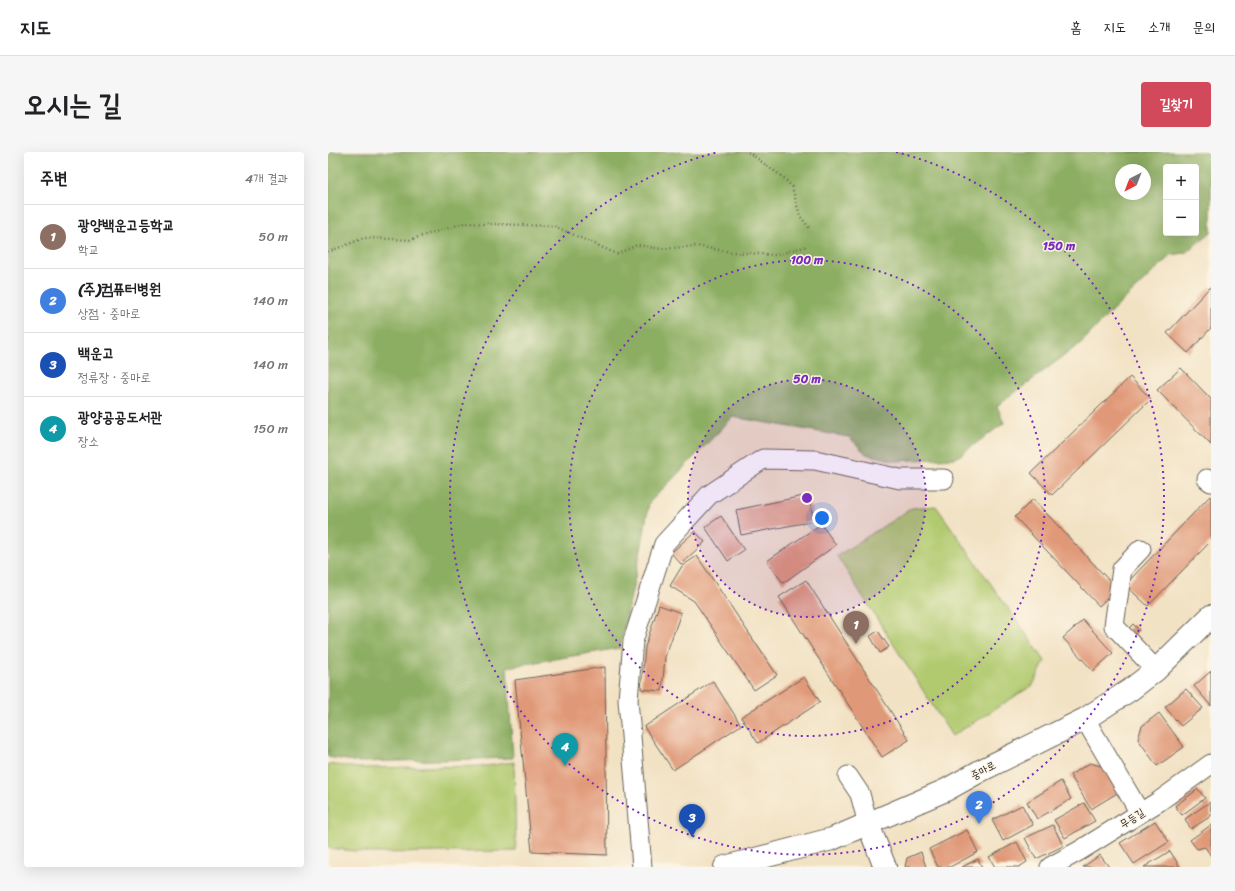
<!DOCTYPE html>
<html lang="ko">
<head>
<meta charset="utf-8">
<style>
	body { margin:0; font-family:Sriracha,"Poor Story",sans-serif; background:#f6f6f6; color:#202124 }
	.controls { position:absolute; right:12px; top:12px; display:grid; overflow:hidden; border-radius:4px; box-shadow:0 4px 16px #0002 }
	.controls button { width:36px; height:36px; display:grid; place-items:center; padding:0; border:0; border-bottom:1px solid #e0e0e0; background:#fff; color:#202124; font:20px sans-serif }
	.compass { position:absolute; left:787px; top:12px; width:36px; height:36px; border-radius:50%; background:#fff; box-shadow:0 4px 16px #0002; rotate:222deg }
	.you { position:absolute; left:494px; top:366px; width:14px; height:14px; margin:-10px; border:3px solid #fff; border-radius:50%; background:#1a73e8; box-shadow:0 0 0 6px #1a73e833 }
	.badge { display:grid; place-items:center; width:26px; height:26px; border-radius:50%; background:#d1495b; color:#fff; font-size:13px; font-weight:700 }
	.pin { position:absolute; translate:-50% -33px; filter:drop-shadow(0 1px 2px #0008) }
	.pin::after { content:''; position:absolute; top:21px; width:14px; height:12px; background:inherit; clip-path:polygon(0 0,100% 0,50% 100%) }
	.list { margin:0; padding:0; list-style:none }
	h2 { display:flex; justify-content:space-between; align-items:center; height:52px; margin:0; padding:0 16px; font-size:17px }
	h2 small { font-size:13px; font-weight:400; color:#757577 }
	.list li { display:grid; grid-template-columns:26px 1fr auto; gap:12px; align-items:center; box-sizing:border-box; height:64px; padding:0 16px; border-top:1px solid #e0e0e0 }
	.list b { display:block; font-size:15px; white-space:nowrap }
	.list p { margin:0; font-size:13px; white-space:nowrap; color:#757577 }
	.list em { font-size:13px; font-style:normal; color:#757577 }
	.map { position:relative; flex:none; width:883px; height:715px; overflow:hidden; border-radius:4px }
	header { display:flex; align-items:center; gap:24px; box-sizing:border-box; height:56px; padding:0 20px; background:#fff; border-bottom:1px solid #e0e0e0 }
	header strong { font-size:19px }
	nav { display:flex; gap:22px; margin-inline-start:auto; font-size:14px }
	.intro { display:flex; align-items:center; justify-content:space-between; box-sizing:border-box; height:96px; padding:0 24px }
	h1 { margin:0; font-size:28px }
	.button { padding:10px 18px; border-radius:4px; background:#d1495b; color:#fff; font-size:14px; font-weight:700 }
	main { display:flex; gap:24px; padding:0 24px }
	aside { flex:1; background:#fff; border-radius:4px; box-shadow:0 4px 16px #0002 }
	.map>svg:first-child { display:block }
	.green { fill:#b1ca6f; stroke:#667346 }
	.forest { fill:#8cae62; stroke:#54653f; fill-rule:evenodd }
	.building { fill:#e09978 }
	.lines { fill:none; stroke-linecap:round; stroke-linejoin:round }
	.street-casing { stroke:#676157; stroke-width:21 }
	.secondary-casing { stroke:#676157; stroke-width:24 }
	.path { stroke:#676157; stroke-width:2.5; stroke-dasharray:1 3; stroke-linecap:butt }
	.street { stroke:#fff; stroke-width:19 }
	.secondary { stroke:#fff; stroke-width:22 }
	.ring { fill:none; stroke:#7b2cbf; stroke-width:2; stroke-dasharray:2 4 }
	.labels { text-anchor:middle; stroke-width:3; stroke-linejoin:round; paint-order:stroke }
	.street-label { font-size:11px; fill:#1c1c1c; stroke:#fcf5e5 }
	.centre { fill:#7b2cbf; stroke:#fcf5e5; stroke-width:2 }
	.ring-label { font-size:12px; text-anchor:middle; font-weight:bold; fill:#7b2cbf; stroke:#fcf5e5; stroke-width:3; stroke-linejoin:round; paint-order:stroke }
</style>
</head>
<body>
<header>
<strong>지도</strong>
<nav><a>홈</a><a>지도</a><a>소개</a><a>문의</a></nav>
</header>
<div class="intro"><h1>오시는 길</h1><a class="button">길찾기</a></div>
<main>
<aside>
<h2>주변<small>4개 결과</small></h2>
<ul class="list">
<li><span class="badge" style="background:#8d6e63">1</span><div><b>광양백운고등학교</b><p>학교</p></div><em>50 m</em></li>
<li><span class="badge" style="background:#3f7fe0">2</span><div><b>(주)컴퓨터병원</b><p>상점 · 중마로</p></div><em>140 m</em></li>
<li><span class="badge" style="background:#1a4fb4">3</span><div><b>백운고</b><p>정류장 · 중마로</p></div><em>140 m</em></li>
<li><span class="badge" style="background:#0f9aa8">4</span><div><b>광양공공도서관</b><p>장소</p></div><em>150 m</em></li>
</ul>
</aside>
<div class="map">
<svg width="883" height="715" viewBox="0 0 883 715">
	<rect width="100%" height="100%" fill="#fcf5e5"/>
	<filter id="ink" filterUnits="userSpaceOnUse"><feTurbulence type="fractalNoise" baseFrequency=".025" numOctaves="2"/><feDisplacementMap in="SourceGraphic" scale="8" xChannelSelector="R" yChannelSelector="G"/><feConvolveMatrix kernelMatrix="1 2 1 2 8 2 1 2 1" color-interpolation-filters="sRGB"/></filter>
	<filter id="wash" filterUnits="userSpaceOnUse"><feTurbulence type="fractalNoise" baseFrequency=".012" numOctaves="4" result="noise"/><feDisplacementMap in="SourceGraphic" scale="16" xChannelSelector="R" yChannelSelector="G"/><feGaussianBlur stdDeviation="0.9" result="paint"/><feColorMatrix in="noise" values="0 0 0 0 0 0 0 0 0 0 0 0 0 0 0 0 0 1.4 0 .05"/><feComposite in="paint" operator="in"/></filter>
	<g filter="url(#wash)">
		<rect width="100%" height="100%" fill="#f2e2c4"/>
		<g class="green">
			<path d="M608,354L717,509L705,533L624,584L509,404L584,356Z"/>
			<path d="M186,610L188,699L44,701L0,696V612L30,616L158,614Z"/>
		</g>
		<path class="forest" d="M0,0H883V80L857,101L843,103L781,162L753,191L669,254L676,271L628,306L567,309L538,302L521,285L405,265L321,351L314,392L292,496L179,515L185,606L31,610L0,605ZM838,15H868V81H838ZM793,18H817V42H793Z"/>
		<g id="blocks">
			<g class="building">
				<path d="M883,134V176L860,201L839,181Z"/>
				<path d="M853,216L883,247V293L829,238Z"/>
				<path d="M802,225L823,247L724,343L703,321Z"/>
				<path d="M480,343L486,369L413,383L408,358Z"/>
				<path d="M882,344L883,346V389L820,454L797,433Z"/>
				<path d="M705,347L789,437L771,454L687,365Z"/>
				<path d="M393,364L416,398L400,409L377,375Z"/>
				<path d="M493,372L508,393L455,431L439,409Z"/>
				<path d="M367,379L377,390L353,412L343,401Z"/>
				<path d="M369,404L449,523L426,538L366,449L342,434L354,414Z"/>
				<path d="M478,428L581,588L554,605L451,445Z"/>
				<path d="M331,453L353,461L337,505L334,539L313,537L317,495Z"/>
				<path d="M755,468L785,501L765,519L735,486Z"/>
				<path d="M805,472L811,478L805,484L799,478Z"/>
				<path d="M550,479L561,495L552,501L542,484Z"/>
				<path d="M277,515L279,703L204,700L187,528Z"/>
				<path d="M883,519V554L866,534Z"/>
				<path d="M476,525L492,550L430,591L413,565Z"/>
				<path d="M385,529L413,573L345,618L316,575Z"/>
				<path d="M858,537L875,556L853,574L837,555Z"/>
				<path d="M831,561L856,595L829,614L810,587L814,574Z"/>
				<path d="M762,611L776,615L791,640L763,657L742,623Z"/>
				<path d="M733,629L743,647L709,667L699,650Z"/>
				<path d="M870,637L877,646L854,663L847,654Z"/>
				<path d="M882,650L883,664L863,677L857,667Z"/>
				<path d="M756,651L767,669L737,686L726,668Z"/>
				<path d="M694,653L705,673L675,689L664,668Z"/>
				<path d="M827,669L841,690L806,712L792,691Z"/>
				<path d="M725,673L735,694L708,707L697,686Z"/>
				<path d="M883,673V704L877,695L869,697L862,688Z"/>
				<path d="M639,678L650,700L622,715H610L601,697Z"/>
				<path d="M689,690L699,710L691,715H667L661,705Z"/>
				<path d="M842,699L852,715H816Z"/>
				<path d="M593,700L598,715H577L579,706Z"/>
				<path d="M772,703L781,715H755Z"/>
				<path d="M650,707L654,715H634Z"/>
			</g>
		</g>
	</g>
	<g filter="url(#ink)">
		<use href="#blocks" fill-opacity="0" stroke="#676157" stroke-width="1"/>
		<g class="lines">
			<g class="street-casing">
				<g id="street">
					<path d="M879,327L883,330"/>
					<path d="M813,397L794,417L786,474L828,518"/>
					<path d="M757,567L812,661"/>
					<path d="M520,624L532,642L540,672"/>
					<path d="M314,715L300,548L305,489L336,392L381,343L435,307L487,308L572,327H616"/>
					<path d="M722,715L751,699L830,650L883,612"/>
				</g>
			</g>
			<g class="secondary-casing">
				<g id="secondary">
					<path d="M540,672L557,715"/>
					<path d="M397,715L504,687L618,638L654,618L757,567L802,538L828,518L883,464"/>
				</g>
			</g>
			<g class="path">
				<path d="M420,0L456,26L464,35L472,64L482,77"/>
				<path d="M0,100L36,86L65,87L81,88L136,71L226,74L289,102L309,93L333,97L369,94L403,100L447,103L480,94"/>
			</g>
			<use href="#street" class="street"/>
			<use href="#secondary" class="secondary"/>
		</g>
	</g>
	<circle cx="479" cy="346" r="119" fill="#7b2cbf" fill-opacity=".12"/>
	<g class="ring">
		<circle cx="479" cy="346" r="119"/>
		<circle cx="479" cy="346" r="238"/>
		<path d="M568 0A357 357 0 1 1 390 0"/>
	</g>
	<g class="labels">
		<g class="street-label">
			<text transform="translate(655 618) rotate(-28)" y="4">중마로</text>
			<text transform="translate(804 666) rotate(-32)" y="4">무등길</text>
		</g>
	</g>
	<circle cx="479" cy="346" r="6" class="centre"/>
	<g class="ring-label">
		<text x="731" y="98">150 m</text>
		<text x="479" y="112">100 m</text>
		<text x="479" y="231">50 m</text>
	</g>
</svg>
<div class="controls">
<button>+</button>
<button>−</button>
</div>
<svg class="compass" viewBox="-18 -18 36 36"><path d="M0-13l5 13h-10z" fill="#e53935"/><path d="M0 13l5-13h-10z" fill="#757577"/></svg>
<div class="you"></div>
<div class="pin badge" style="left:528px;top:492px;background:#8d6e63">1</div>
<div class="pin badge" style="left:651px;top:672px;background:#3f7fe0">2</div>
<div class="pin badge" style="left:364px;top:685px;background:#1a4fb4">3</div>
<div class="pin badge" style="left:237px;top:614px;background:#0f9aa8">4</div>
</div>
</main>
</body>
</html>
